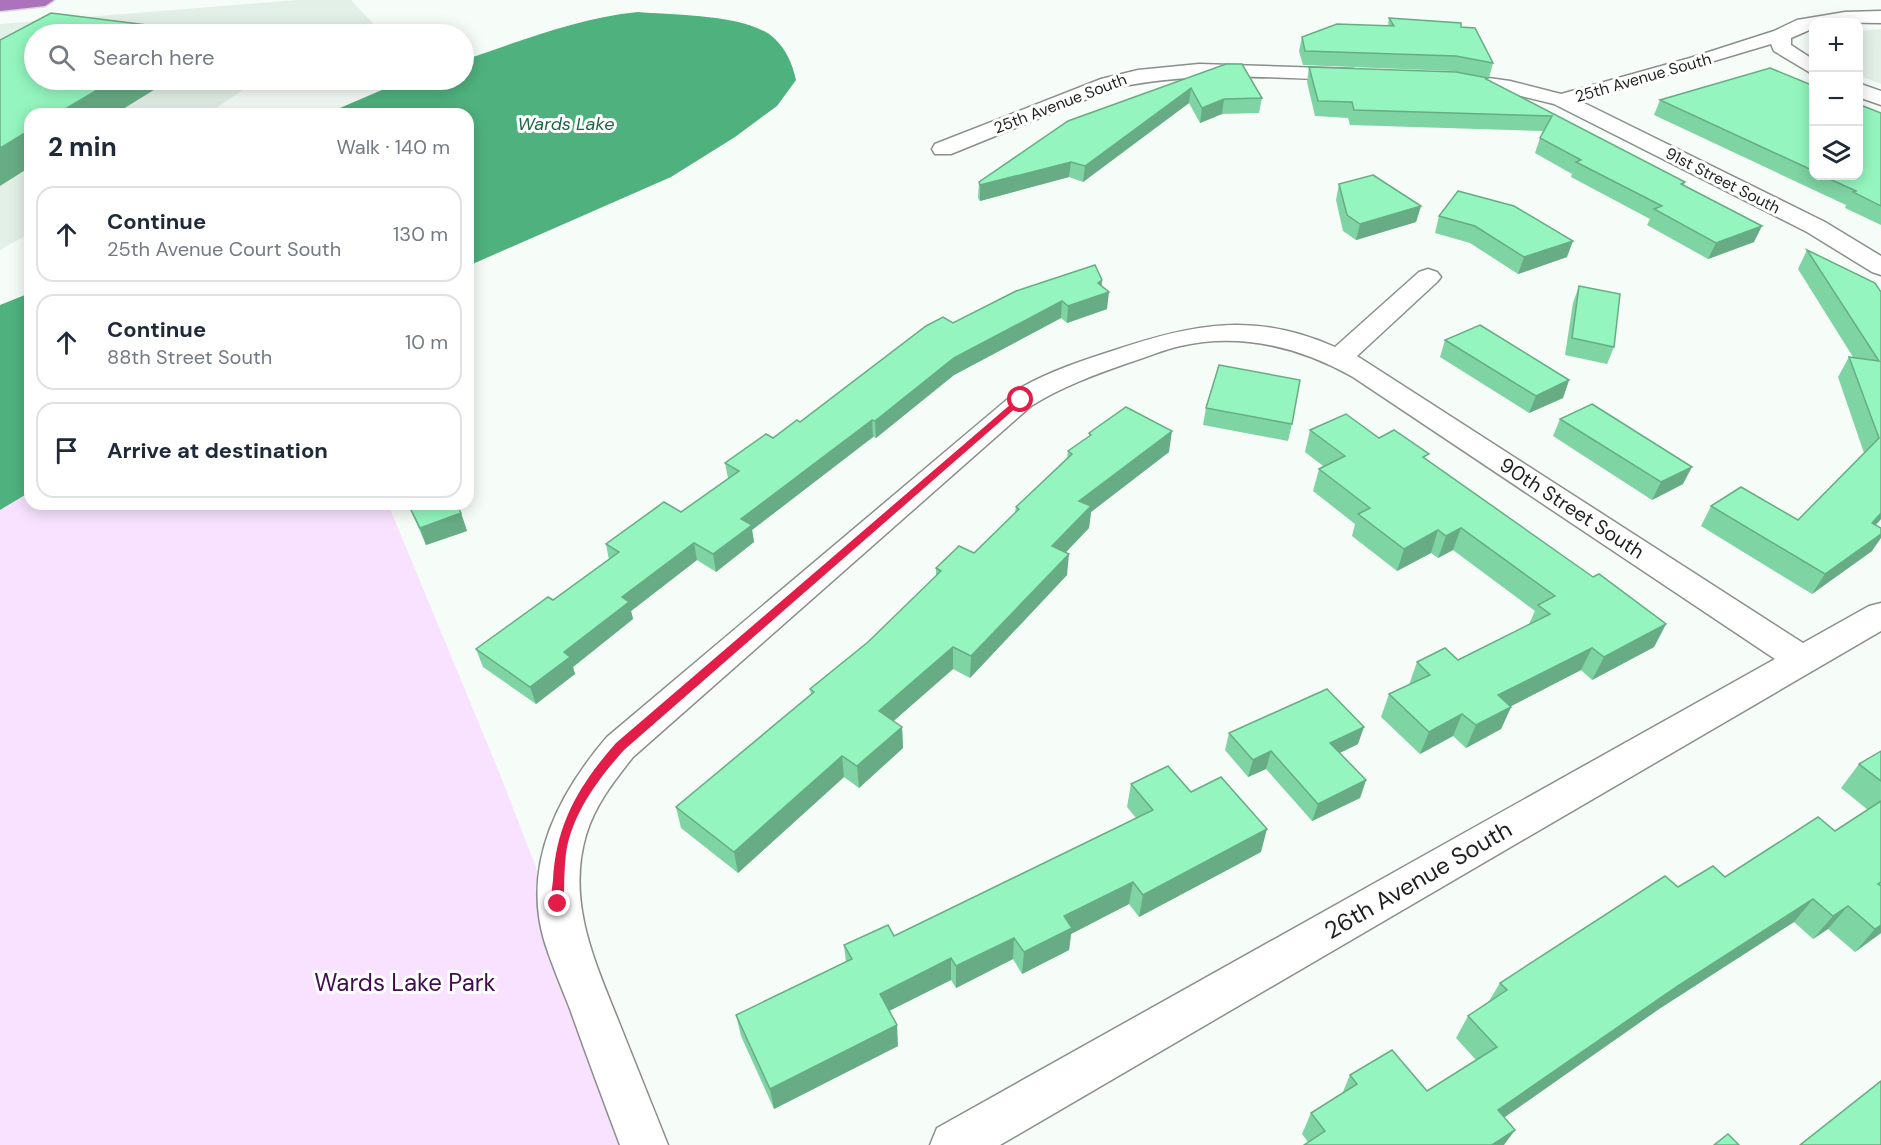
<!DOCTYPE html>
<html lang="en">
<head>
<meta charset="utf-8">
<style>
	body { margin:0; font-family:"DM Sans",sans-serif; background:#f2f2f3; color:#1f2937 }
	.controls { position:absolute; right:18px; top:18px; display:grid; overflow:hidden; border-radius:12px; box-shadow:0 3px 15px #0003 }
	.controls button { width:54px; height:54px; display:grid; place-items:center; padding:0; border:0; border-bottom:2px solid #e0e1e3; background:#fff; color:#1f2937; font:30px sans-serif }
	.stop { position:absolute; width:18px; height:18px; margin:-14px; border:4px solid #e11d48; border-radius:50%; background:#fff }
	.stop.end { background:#e11d48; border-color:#fff; box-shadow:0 2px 6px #0008 }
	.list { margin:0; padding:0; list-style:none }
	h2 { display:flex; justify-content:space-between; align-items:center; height:78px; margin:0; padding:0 24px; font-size:26px }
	h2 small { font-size:20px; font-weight:400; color:#747a83 }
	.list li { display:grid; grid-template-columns:39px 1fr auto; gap:18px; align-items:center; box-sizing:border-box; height:96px; margin:0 12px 12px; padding:0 12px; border:2px solid #e0e1e3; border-radius:18px }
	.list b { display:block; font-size:22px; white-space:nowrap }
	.list p { margin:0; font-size:20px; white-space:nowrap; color:#747a83 }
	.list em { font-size:20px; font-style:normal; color:#747a83 }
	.icon { flex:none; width:33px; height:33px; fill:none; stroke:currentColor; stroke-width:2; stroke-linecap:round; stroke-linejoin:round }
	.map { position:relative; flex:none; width:1881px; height:1145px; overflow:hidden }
	.search { position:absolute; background:#fff; box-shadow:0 3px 15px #0003; left:24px; top:24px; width:450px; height:66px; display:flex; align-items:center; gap:15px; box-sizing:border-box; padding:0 21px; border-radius:33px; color:#747a83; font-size:22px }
	.panel { position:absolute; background:#fff; box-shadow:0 3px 15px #0003; left:24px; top:108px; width:450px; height:402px; border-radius:18px }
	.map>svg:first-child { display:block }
	.built { fill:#e3f0e8 }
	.green { fill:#f8e2ff }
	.water { fill:#4fb27e }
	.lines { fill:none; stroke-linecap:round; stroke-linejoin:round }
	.street-casing { stroke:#8a8f8c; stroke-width:3 }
	.highway-casing { stroke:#d6d7d6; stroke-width:3 }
	.street { fill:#fff; fill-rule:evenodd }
	.highway { fill:#ac73bc; fill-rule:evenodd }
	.wall { fill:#7fd4a3 }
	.shaded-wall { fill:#68ac85 }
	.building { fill:#94f6be; stroke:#68ac85; stroke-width:1.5 }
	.route { fill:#e11d48 }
	.labels { text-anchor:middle; stroke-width:6; stroke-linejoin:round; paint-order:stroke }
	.far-street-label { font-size:16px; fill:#1e201e; stroke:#fff }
	.far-water-label { font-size:18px; font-style:italic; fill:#1f6642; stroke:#fff }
	.street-label { font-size:20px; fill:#1e201e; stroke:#fff }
	.near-street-label { font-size:24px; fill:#1e201e; stroke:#fff }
	.near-park-label { font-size:24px; fill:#430c50; stroke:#fff }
</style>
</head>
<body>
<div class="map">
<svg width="1881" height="1145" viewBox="0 0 1881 1145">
	<rect width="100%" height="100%" fill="#f6fcf8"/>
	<g class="built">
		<path d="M297,0H351L383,34H34V80H258L207,114H30V233L0,250V24Z"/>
		<path d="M1881,29V84L1858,75L1859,31Z"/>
	</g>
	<path class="green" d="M30,492V504H388L499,772L644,1145H0V510Z"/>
	<g class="water">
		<path d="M638,12C672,15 750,14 775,39C787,51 792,63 796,80L777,106L735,137L671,177L468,266V114H326L405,80H464V60C521,41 577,18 638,12Z"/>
		<path d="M30,293V492L0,510V305Z"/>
	</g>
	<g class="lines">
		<g class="street-casing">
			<g id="street">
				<path d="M1881,11V23L1814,22V28L1791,38V45L1814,60V75L1774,51L1771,44L1580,101L1825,222L1881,256V275L1872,272L1807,232L1554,104L1509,93L1453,85L1446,83L1443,79L1446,75L1453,73L1510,81L1561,94L1690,58L1774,31L1797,20L1845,12Z"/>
				<path d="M1199,64L1353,69L1360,71L1363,75L1360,79L1353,81C1273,77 1193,71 1114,88L951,154H935L932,149L935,144L1101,79L1138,70Z"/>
				<path d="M1858,83L1881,91V105L1858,97Z"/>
				<path d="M1428,269L1437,272L1441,277L1437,282L1357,356L1803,643L1869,606L1881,603V631L1000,1145H930L937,1128L1775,659L1353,377C1299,347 1242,332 1180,346C1162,350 1145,358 1128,363C1094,375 1061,387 1031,406L633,757C614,781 595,805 586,835C566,903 596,964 620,1025C636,1065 652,1105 668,1145H620C603,1100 586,1054 570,1009C561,986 551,963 544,940C522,864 559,793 607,737L1022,387C1051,371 1081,361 1112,351C1191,324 1255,311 1335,347L1419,272Z"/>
			</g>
		</g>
		<g class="highway-casing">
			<path id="highway" d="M0,0H54L45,6L0,11Z"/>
		</g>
		<use href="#street" class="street"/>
		<use href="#highway" class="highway"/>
	</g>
	<g class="wall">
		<path d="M1389,18L1461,27L1493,63L1489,78L1452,71L1303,65L1299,51L1302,37L1388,25Z"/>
		<path d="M1242,64L1262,98L1259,113L1222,114L1200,123L1189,103L1083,182L1069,177L980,201L978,198L979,182Z"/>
		<path d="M1309,67L1487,80L1685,182L1684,185L1754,242L1708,259L1647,225L1650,219L1571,177L1572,174L1535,153L1540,138L1543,131L1350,125L1348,118L1315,116L1307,82Z"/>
		<path d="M1814,86V176H1858L1881,113V225L1845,208L1846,205L1654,115L1660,100Z"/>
		<path d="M1339,184L1421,206L1416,222L1356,240L1343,231L1336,200Z"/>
		<path d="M1458,191L1567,257L1518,274L1470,243L1435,233L1439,216Z"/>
		<path d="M1807,250L1881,292V519L1876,525L1872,551L1812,594L1701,526L1711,506L1798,520L1864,453L1838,377L1849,357H1853L1798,269Z"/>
		<path d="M1101,286L1107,309L1067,323L1061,318L954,375L876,438L873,437L752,530L754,542L716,572L697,560L631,611L633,619L573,667L575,674L536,704L483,667L476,649L553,600L609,560L606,544L681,512L728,478L725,463L773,438L800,422L953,323Z"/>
		<path d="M1579,286L1614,347L1607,364L1565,355L1573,303Z"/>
		<path d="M1445,340L1569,380L1563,398L1529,413L1440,357Z"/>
		<path d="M1206,408L1292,424L1288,441L1203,425Z"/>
		<path d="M1560,419L1683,484L1652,500L1553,436Z"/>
		<path d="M1310,430L1379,438L1427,460L1593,577L1666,624L1654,647L1592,680L1581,670L1511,706V707L1501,729L1466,748L1453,736L1420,754L1381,717L1389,694L1409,685L1417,662L1458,660L1529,624L1535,611L1453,550L1438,558L1431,553L1397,571L1352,536L1355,524L1313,491L1319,469L1323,466L1305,452Z"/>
		<path d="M1089,433L1169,452L1091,512L1089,528L1065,552L1067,575L970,678L953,669L893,721L902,727L903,748L859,788L844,777L738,873L681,828L676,807L811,694L810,689L868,642L936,576V568L974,553L1015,513L1016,507L1067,458L1068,451L1089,437Z"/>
		<path d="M408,504H456L461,513L467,531L426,545Z"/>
		<path d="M1229,733L1358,744L1340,753L1366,780L1360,798L1312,821L1266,769L1248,777L1225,750Z"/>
		<path d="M1881,751V933L1855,952L1828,929L1813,939L1794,922L1659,1009L1504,1117L1308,1142L1302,1134L1311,1113L1342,1094L1350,1075L1427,1091L1476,1060L1456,1038L1468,1016L1489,1001L1500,983L1678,887L1725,877L1835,831L1868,810L1841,788L1859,764Z"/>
		<path d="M1131,784L1191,792L1261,852L1139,917L1129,904L1071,934L1069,950L1022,974L1013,959L956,988L951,980L889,1011L898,1046L774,1109L741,1036L736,1015L846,962L844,945L894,936L1136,818L1127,807Z"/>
	</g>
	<g class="shaded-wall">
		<path d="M114,80H170L115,114H57Z"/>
		<path d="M1191,88L1189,103L1083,182L1085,166Z"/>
		<path d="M1224,99L1222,114L1200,123L1202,108Z"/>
		<path d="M30,130V167L0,186V148Z"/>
		<path d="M1071,162L1069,177L980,201V185Z"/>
		<path d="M1421,206L1416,222L1356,240L1360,224Z"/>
		<path d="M1762,226L1754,242L1708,259L1716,243Z"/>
		<path d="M1573,241L1567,257L1518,274L1524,257Z"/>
		<path d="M1102,280L1101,295L1109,292L1107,309L1067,323L1068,306L1098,283Z"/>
		<path d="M1062,301L1061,318L954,375L876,438L875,421L954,358Z"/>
		<path d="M1569,380L1563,398L1529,413L1536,396Z"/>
		<path d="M872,420L873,437L752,530L754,542L716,572L713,554L741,519Z"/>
		<path d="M1172,431L1169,452L1091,512L1089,528L1051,568L1052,546L1079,501Z"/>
		<path d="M1692,467L1683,484L1652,500L1661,482Z"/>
		<path d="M461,513L467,531L426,545L420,528Z"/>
		<path d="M1881,513V519L1859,543L1872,523Z"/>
		<path d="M1461,528L1453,550L1438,558L1446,536Z"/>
		<path d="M1438,530L1431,553L1397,571L1404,549Z"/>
		<path d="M1881,534V538L1872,551L1812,594L1825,574Z"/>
		<path d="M694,543L697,560L631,611L633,619L573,667L575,674L536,704L530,687L564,652L622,597Z"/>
		<path d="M1069,554L1067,575L970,678L971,656Z"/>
		<path d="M1666,624L1654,647L1592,680L1604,657Z"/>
		<path d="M953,647V669L880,733L879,711Z"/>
		<path d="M1592,648L1581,670L1488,718L1498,695Z"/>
		<path d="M1511,707L1501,729L1466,748L1476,725Z"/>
		<path d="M1462,714L1453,736L1420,754L1429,732Z"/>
		<path d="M902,727L903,748L859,788L857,766Z"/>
		<path d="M1364,727L1358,744L1325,760L1330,743Z"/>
		<path d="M1271,751L1266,769L1248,777L1253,760Z"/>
		<path d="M842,756L844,777L738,873L734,852Z"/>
		<path d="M1366,780L1360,798L1312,821L1318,804Z"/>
		<path d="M1267,829L1261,852L1139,917L1143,895Z"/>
		<path d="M1133,882L1129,904L1071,934L1069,950L1022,974L1024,952L1064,916Z"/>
		<path d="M1813,899L1794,922L1659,1009L1485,1131L1498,1110L1676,987Z"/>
		<path d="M1848,906L1828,929L1813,939L1833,916Z"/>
		<path d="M1881,925V933L1855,952L1875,929Z"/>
		<path d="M1014,938L1013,959L956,988V966Z"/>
		<path d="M951,958V980L881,1015L880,994Z"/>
		<path d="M897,1025L898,1046L774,1109L770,1089Z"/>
		<path d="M1515,1130L1504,1145H1492Z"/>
	</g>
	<g class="building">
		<path d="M51,13L195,31L189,34H34V80H114L57,114H30V130L0,148V40Z"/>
		<path d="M1389,18L1461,23V27L1475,28L1493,63L1456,56L1305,51L1302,37L1337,24L1394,26Z"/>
		<path d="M1226,64H1242L1262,98L1224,99L1202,108L1191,88L1085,166L1071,162L980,185L979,182L1068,121Z"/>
		<path d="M1309,67L1456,72L1488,78L1486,79L1685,182L1681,184L1762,226L1716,243L1654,209L1662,206L1576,162L1581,160L1540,138L1552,116L1354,110L1352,102L1318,101Z"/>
		<path d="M1770,68L1814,86V171L1660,100Z"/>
		<path d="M1858,104L1881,113V206L1853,192L1856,191L1823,176H1858Z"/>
		<path d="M1373,175L1421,206L1360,224L1347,215L1339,184Z"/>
		<path d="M1458,191L1514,206L1573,241L1524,257L1475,226L1439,216Z"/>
		<path d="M1807,250L1875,283L1881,292V513L1872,523L1881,528V534L1825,574L1711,506L1741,487L1798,520L1879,438L1849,357L1879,361Z"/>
		<path d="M1095,265L1102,280L1098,283L1109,292L1068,306L1062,301L954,358L875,421L872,420L741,519L752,525L713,554L694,543L622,597L629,602L564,652L570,657L530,687L476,649L548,597L553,600L619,552L606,544L664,502L681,512L739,471L725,463L766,434L773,438L797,420L800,422L926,326L943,317L953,323L1016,291Z"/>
		<path d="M1579,286L1620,294L1614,347L1572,338Z"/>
		<path d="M1480,325L1569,380L1536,396L1445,340Z"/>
		<path d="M1219,365L1300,380L1292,424L1206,408Z"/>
		<path d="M1592,404L1692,467L1661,482L1560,419Z"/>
		<path d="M1126,407L1172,431L1079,501L1091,506L1052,546L1069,554L971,656L953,647L879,711L902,727L857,766L842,756L734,852L676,807L814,692L810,689L868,642L941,571L936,568L959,546L974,553L1019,509L1016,507L1072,454L1068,451L1091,435L1089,433Z"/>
		<path d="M1346,414L1379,438L1394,430L1429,454L1423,457L1593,577L1599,574L1666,624L1604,657L1592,648L1498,695L1511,707L1476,725L1462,714L1429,732L1389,694L1430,675L1417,662L1445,648L1458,660L1550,614L1538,605L1555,596L1461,528L1446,536L1438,530L1404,549L1358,514L1370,508L1319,469L1345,456L1310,430Z"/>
		<path d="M408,504H456L461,513L420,528Z"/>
		<path d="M1327,689L1364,727L1330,743L1366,780L1318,804L1271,751L1253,760L1229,733Z"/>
		<path d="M1881,751V781L1859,764Z"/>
		<path d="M1168,766L1191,792L1221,777L1267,829L1143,895L1133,882L1064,916L1072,928L1024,952L1014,938L956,966L951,958L880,994L897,1025L770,1089L736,1015L852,959L844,945L888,925L894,936L1153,810L1131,784Z"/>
		<path d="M1881,801V882L1878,884L1881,886V925L1875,929L1848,906L1833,916L1813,899L1676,987L1498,1110L1515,1130L1492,1145H1304L1325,1131L1311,1113L1357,1084L1350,1075L1392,1050L1427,1091L1497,1047L1468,1016L1507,990L1500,983L1665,876L1678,887L1713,866L1725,877L1818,817L1835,831Z"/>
		<path d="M1881,1081V1145H1800Z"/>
		<path d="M1728,1134L1739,1145H1714Z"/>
	</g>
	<path class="route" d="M1018,398L1025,400L624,750C598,779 572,814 566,853C564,870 564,888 564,904L562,908H553C550,900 552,889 553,880C556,824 579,785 616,743Z"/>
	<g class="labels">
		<g class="far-street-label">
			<text transform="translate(1643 77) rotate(-16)" y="6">25th Avenue South</text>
			<text transform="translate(1060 103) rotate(-21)" y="6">25th Avenue South</text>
			<text transform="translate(1723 180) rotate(27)" y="6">91st Street South</text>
		</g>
		<g class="far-water-label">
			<text x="566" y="130">Wards Lake</text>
		</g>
		<g class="street-label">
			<text transform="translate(1572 508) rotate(33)" y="7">90th Street South</text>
		</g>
		<g class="near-street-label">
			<text transform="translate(1418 880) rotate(-30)" y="8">26th Avenue South</text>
		</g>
		<g class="near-park-label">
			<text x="405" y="991">Wards Lake Park</text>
		</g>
	</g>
</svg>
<div class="controls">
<button>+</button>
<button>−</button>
<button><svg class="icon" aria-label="layers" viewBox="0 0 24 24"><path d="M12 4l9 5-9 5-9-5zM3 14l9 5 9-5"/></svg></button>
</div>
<div class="stop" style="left:1021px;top:400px"></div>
<div class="stop end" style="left:558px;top:904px"></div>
<div class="search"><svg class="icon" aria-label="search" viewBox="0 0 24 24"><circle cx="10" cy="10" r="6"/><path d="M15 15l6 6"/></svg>Search here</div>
<section class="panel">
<h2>2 min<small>Walk · 140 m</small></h2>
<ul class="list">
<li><svg class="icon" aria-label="ahead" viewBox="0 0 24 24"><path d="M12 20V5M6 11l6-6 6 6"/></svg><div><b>Continue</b><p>25th Avenue Court South</p></div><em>130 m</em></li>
<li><svg class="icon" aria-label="ahead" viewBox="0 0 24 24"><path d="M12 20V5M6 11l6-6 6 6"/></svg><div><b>Continue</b><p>88th Street South</p></div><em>10 m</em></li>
<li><svg class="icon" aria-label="arrive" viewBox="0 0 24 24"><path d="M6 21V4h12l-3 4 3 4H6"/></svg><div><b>Arrive at destination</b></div></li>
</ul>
</section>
</div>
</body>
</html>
